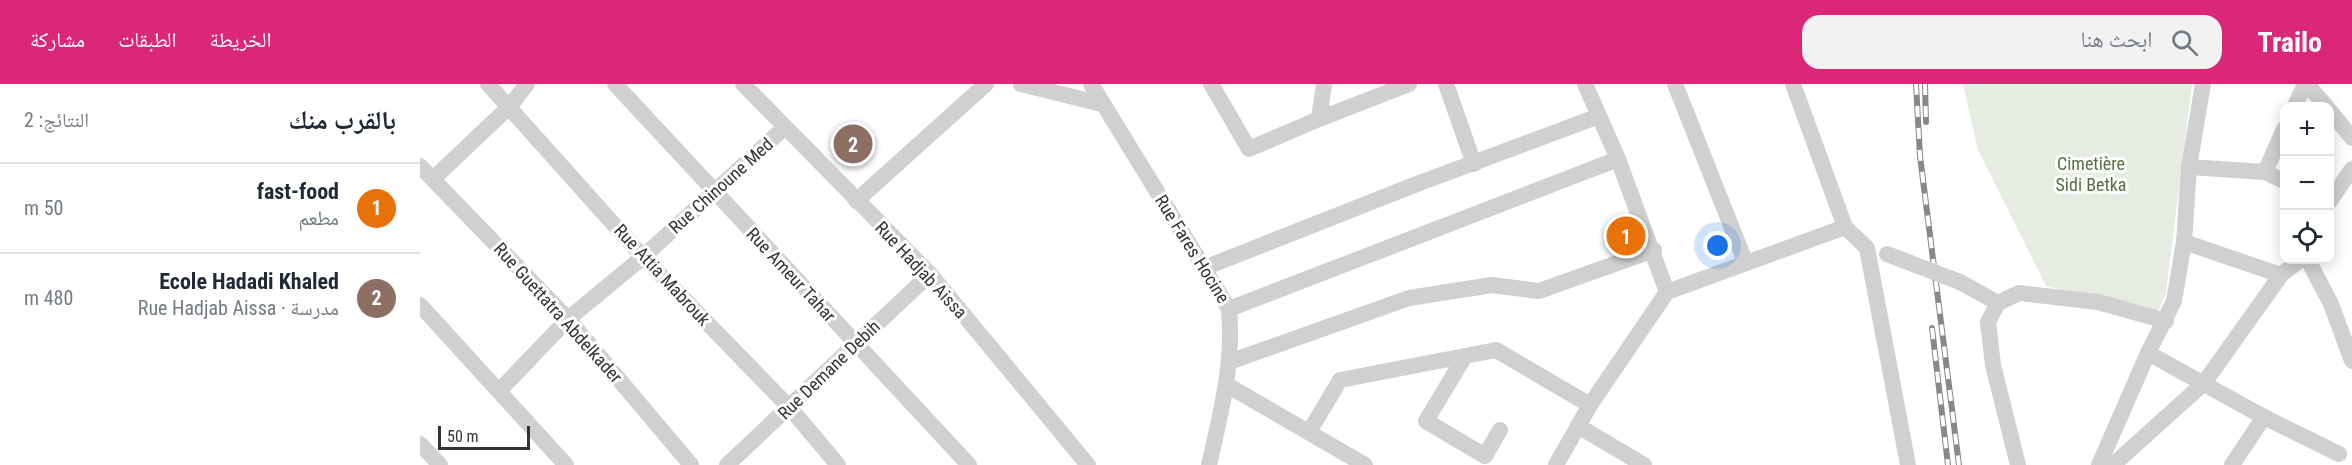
<!DOCTYPE html>
<html lang="ar">
<head>
<meta charset="utf-8">
<style>
	body { margin:0; font-family:"Roboto Condensed","Noto Naskh Arabic",sans-serif; background:#f2f2f3; color:#1f2937; direction:rtl }
	.controls { position:absolute; right:18px; top:18px; display:grid; overflow:hidden; border-radius:12px; box-shadow:0 3px 15px #0003 }
	.controls button { width:54px; height:54px; display:grid; place-items:center; padding:0; border:0; border-bottom:2px solid #e0e1e3; background:#fff; color:#1f2937; font:30px sans-serif }
	.scale { position:absolute; left:18px; bottom:15px; width:92px; box-sizing:border-box; padding-left:6px; border:3px solid #333; border-top:0; font-size:16px; line-height:21px; white-space:nowrap; color:#333; -webkit-text-stroke:4px #fff; paint-order:stroke }
	.you { position:absolute; left:1298px; top:162px; width:21px; height:21px; margin:-15px; border:4px solid #fff; border-radius:50%; background:#1a73e8; box-shadow:0 0 0 9px #1a73e833 }
	.badge { display:grid; place-items:center; width:39px; height:39px; border-radius:50%; background:#db2777; color:#fff; font-size:20px; font-weight:700 }
	.pin { position:absolute; translate:-50% -50%; border:3px solid #fff; box-shadow:0 2px 6px #0006 }
	.list { margin:0; padding:0; list-style:none }
	h2 { display:flex; justify-content:space-between; align-items:center; height:78px; margin:0; padding:0 24px; font-size:26px }
	h2 small { font-size:20px; font-weight:400; color:#747a83 }
	.list li { display:grid; grid-template-columns:39px 1fr auto; gap:18px; align-items:center; box-sizing:border-box; height:90px; padding:0 24px; border-top:2px solid #e0e1e3 }
	.list b { display:block; font-size:22px; white-space:nowrap }
	.list p { margin:0; font-size:20px; white-space:nowrap; color:#747a83 }
	.list em { font-size:20px; font-style:normal; color:#747a83 }
	.icon { flex:none; width:33px; height:33px; fill:none; stroke:currentColor; stroke-width:2; stroke-linecap:round; stroke-linejoin:round }
	.map { position:relative; flex:none; width:1932px; height:381px; overflow:hidden; direction:ltr }
	header { display:flex; align-items:center; gap:36px; box-sizing:border-box; height:84px; padding:0 30px; background:#db2777; color:#fff }
	header strong { font-size:28px }
	nav { display:flex; gap:33px; margin-inline-start:auto; font-size:21px }
	.search { width:420px; height:54px; background:#f2f2f3; display:flex; align-items:center; gap:15px; box-sizing:border-box; padding:0 21px; border-radius:18px; color:#747a83; font-size:22px }
	main { display:flex }
	aside { flex:1; background:#fff }
	.map>svg:first-child { display:block }
	.green { fill:#e6ecdf }
	.lines { fill:none; stroke-linecap:round; stroke-linejoin:round }
	.minor { stroke:#d0d0d0; stroke-width:16 }
	.rail-casing { stroke:#888; stroke-width:6 }
	.rail { stroke:#fff; stroke-width:4; stroke-dasharray:11; stroke-linecap:butt }
	.minor-bridge { stroke:#d0d0d0; stroke-width:16 }
	.labels { text-anchor:middle; stroke-width:6; stroke-linejoin:round; paint-order:stroke }
	.park-label { font-size:18px; fill:#56703f; stroke:#fff }
	.street-label { font-size:18px; fill:#333; stroke:#fff }
</style>
</head>
<body>
<header>
<strong>Trailo</strong>
<div class="search"><svg class="icon" aria-label="search" viewBox="0 0 24 24"><circle cx="10" cy="10" r="6"/><path d="M15 15l6 6"/></svg>ابحث هنا</div>
<nav><a>الخريطة</a><a>الطبقات</a><a>مشاركة</a></nav>
</header>
<main>
<div class="map">
<svg width="1932" height="381" viewBox="0 0 1932 381">
	<rect width="100%" height="100%" fill="#fff"/>
	<path class="green" d="M1543,0H1772L1746,209L1738,228L1626,202L1558,66Z"/>
	<g class="lines">
		<g class="minor">
			<path d="M68,0L223,173L370,324L418,381"/>
			<path d="M195,0L549,381"/>
			<path d="M323,0L510,190L668,381"/>
			<path d="M601,0L682,20"/>
			<path d="M671,0L809,225C814,279 801,328 789,381"/>
			<path d="M791,0L829,65L899,35L904,0"/>
			<path d="M1026,0L1054,80"/>
			<path d="M1255,0L1325,177"/>
			<path d="M1373,0L1425,143"/>
			<path d="M1887,0L1906,22"/>
			<path d="M1875,22L1885,0"/>
			<path d="M1910,27L1932,54"/>
			<path d="M899,35L989,0"/>
			<path d="M0,82L148,235L271,381"/>
			<path d="M1769,83L1845,88L1864,97"/>
			<path d="M1845,88L1864,45"/>
			<path d="M13,95L90,22L107,0"/>
			<path d="M436,117L566,0"/>
			<path d="M1910,117L1932,85"/>
			<path d="M1764,158L1861,191"/>
			<path d="M1888,176L1911,220L1932,277"/>
			<path d="M784,184L997,100L1179,32"/>
			<path d="M1540,198L1578,219"/>
			<path d="M1247,208L1425,143L1447,164L1488,381"/>
			<path d="M0,221L146,381"/>
			<path d="M809,225L1198,75"/>
			<path d="M1728,269L1844,333L1919,370"/>
			<path d="M1045,272L1006,337L1065,372L1080,346"/>
			<path d="M809,278L989,214L1072,201L1119,207L1234,166"/>
			<path d="M807,301L945,381"/>
			<path d="M79,307L148,235L223,173L364,44"/>
			<path d="M1158,342L1224,381"/>
			<path d="M889,348L920,296L1076,266L1170,321"/>
			<path d="M0,360L20,381"/>
			<path d="M307,381L510,190"/>
			<path d="M1136,381L1170,321L1247,208L1198,75L1165,0"/>
			<path d="M1598,381L1573,281L1568,238L1578,219L1599,209L1678,218L1746,237"/>
			<path d="M1679,381L1728,269L1754,217L1764,158L1769,83L1783,0"/>
			<path d="M1693,381L1784,299L1861,191L1880,176"/>
			<path d="M1812,381L1844,333"/>
		</g>
		<g class="rail-casing">
			<g id="rail">
				<path d="M1496,0L1500,72L1539,381"/>
				<path d="M1505,0L1506,38"/>
				<path d="M1512,244L1528,381"/>
			</g>
		</g>
		<use href="#rail" class="rail"/>
		<path class="minor-bridge" d="M1467,170L1540,198"/>
	</g>
	<g class="labels">
		<g class="park-label">
			<text x="1671" y="86">Cimetière<tspan x="1671" dy="21">Sidi Betka</tspan></text>
		</g>
		<g class="street-label">
			<text transform="translate(301 102) rotate(-42)" y="6">Rue Chinoune Med</text>
			<text transform="translate(772 165) rotate(58)" y="6">Rue Fares Hocine</text>
			<text transform="translate(501 186) rotate(47)" y="6">Rue Hadjab Aissa</text>
			<text transform="translate(242 191) rotate(47)" y="6">Rue Attia Mabrouk</text>
			<text transform="translate(371 191) rotate(47)" y="6">Rue Ameur Tahar</text>
			<text transform="translate(138 229) rotate(48)" y="6">Rue Guettatra Abdelkader</text>
			<text transform="translate(409 286) rotate(-44)" y="6">Rue Demane Debih</text>
		</g>
	</g>
</svg>
<div class="controls">
<button>+</button>
<button>−</button>
<button><svg class="icon" aria-label="locate" viewBox="0 0 24 24"><circle cx="12" cy="12" r="6"/><path d="M12 2v4M12 18v4M2 12h4M18 12h4"/></svg></button>
</div>
<div class="scale">50 m</div>
<div class="you"></div>
<div class="pin badge" style="left:1206px;top:152px;background:#e8710a">1</div>
<div class="pin badge" style="left:433px;top:60px;background:#8d6e63">2</div>
</div>
<aside>
<h2>بالقرب منك<small>النتائج: 2</small></h2>
<ul class="list">
<li><span class="badge" style="background:#e8710a">1</span><div><b>fast-food</b><p>مطعم</p></div><em>50 m</em></li>
<li><span class="badge" style="background:#8d6e63">2</span><div><b>Ecole Hadadi Khaled</b><p>مدرسة · Rue Hadjab Aissa</p></div><em>480 m</em></li>
</ul>
</aside>
</main>
</body>
</html>
